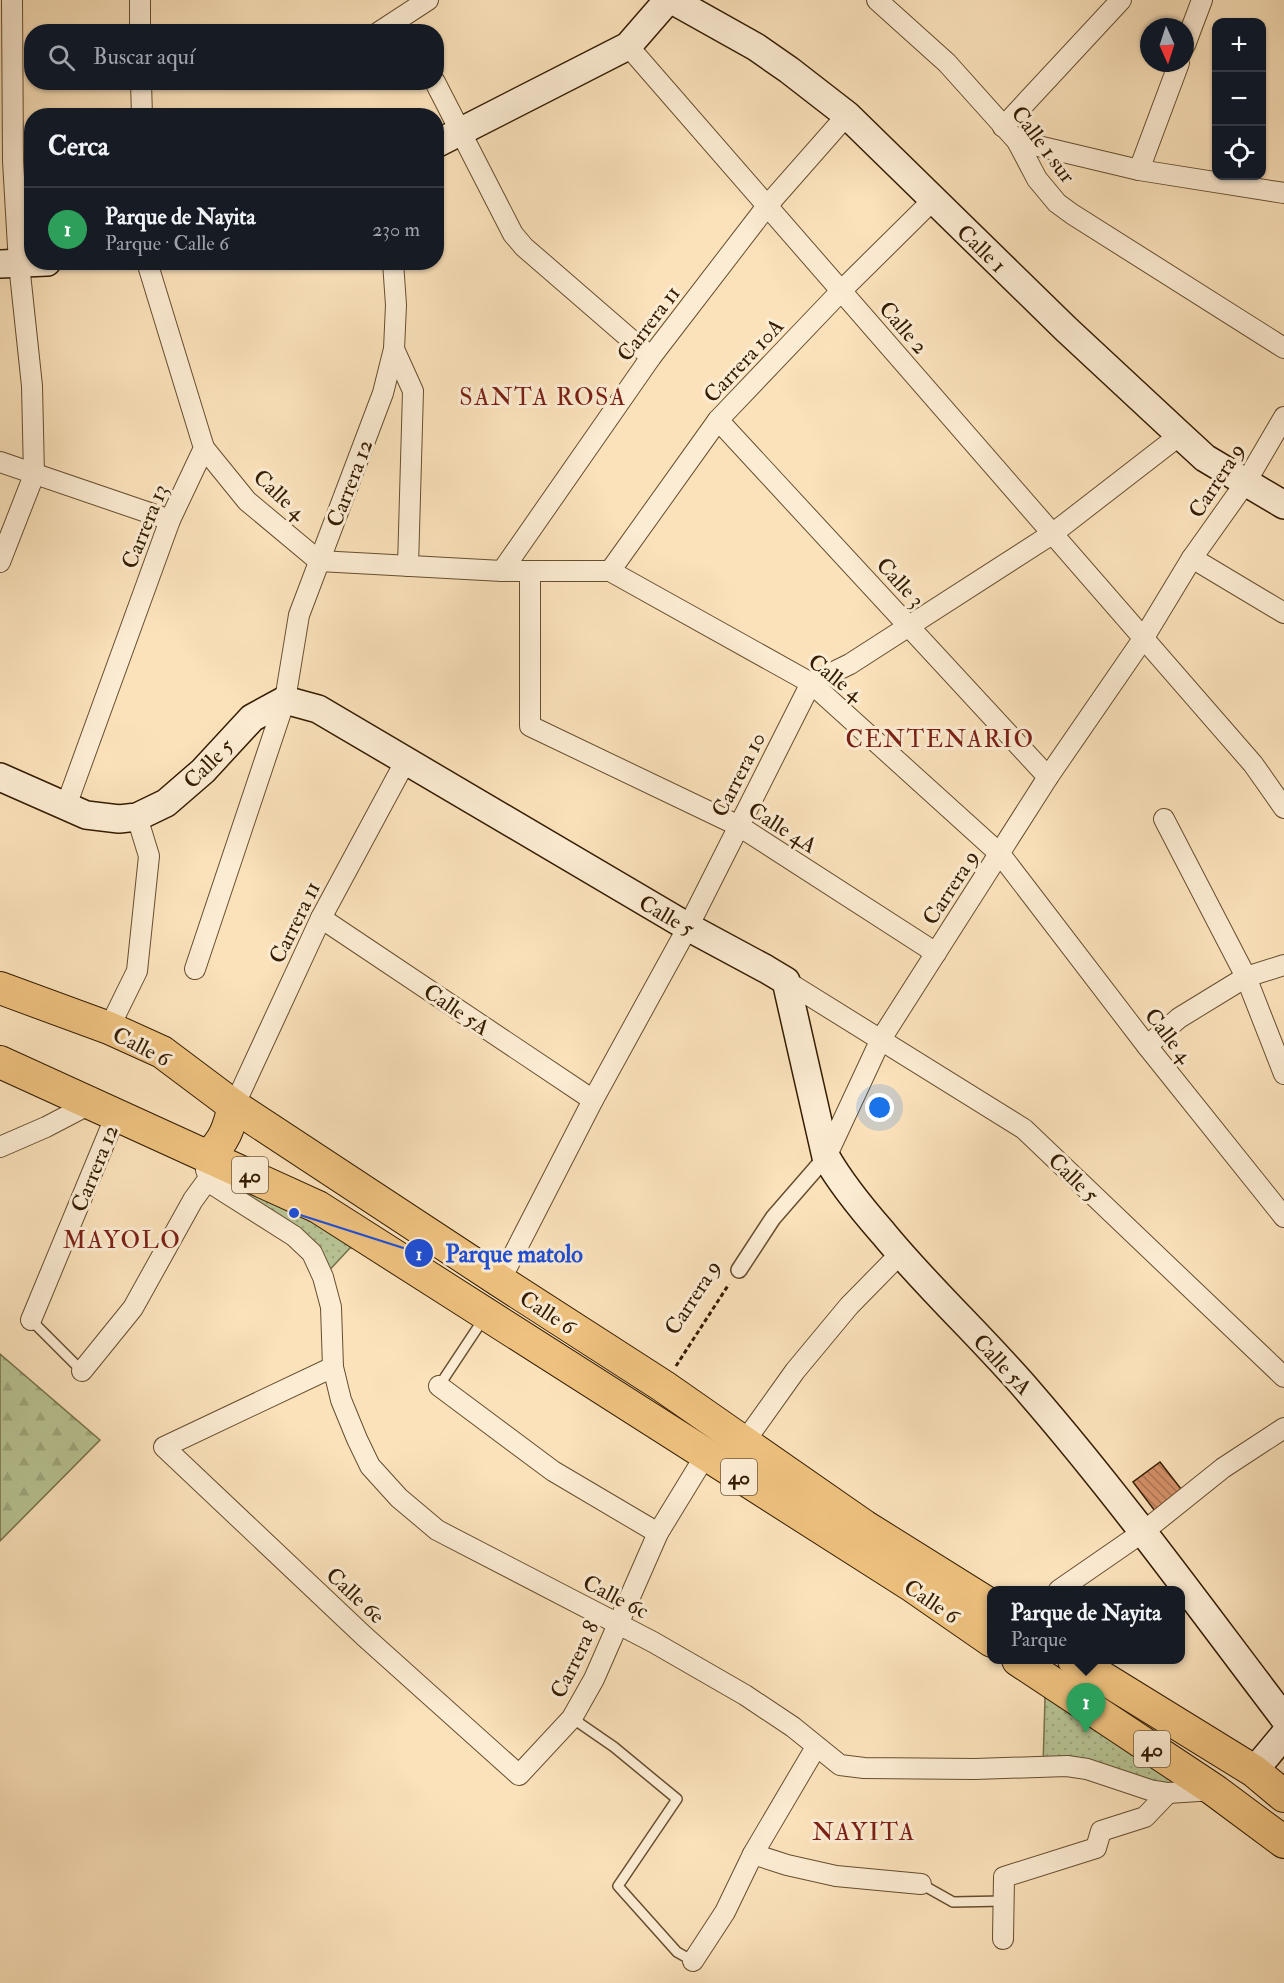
<!DOCTYPE html>
<html lang="es">
<head>
<meta charset="utf-8">
<style>
	body { margin:0; font-family:"IM FELL Double Pica",serif; background:#242831; color:#f1f3f6 }
	.controls { position:absolute; right:18px; top:18px; display:grid; overflow:hidden; border-radius:12px; box-shadow:0 2px 4px #0004 }
	.controls button { width:54px; height:54px; display:grid; place-items:center; padding:0; border:0; border-bottom:2px solid #363941; background:#171b24; color:#f1f3f6; font:30px sans-serif }
	.compass { position:absolute; left:1140px; top:18px; width:54px; height:54px; border-radius:50%; background:#171b24; box-shadow:0 2px 4px #0004; rotate:177deg }
	.you { position:absolute; left:880px; top:1108px; width:21px; height:21px; margin:-15px; border:4px solid #fff; border-radius:50%; background:#1a73e8; box-shadow:0 0 0 9px #1a73e833 }
	.badge { display:grid; place-items:center; width:39px; height:39px; border-radius:50%; background:#c59692; color:#fff; font-size:20px; font-weight:700 }
	.pin { position:absolute; translate:-50% -50px; filter:drop-shadow(0 2px 3px #0008) }
	.pin::after { content:''; position:absolute; top:32px; width:21px; height:18px; background:inherit; clip-path:polygon(0 0,100% 0,50% 100%) }
	.popup { position:absolute; left:987px; top:1586px; width:198px; height:78px; box-sizing:border-box; display:grid; place-content:center; border-radius:12px; background:#171b24; filter:drop-shadow(0 2px 4px #0005); font-size:20px; white-space:nowrap; color:#9ea1a6 }
	.popup b { font-size:22px; color:#f1f3f6 }
	.popup::after { content:''; position:absolute; left:50%; top:100%; margin-left:-12px; border:12px solid transparent; border-top-color:#171b24 }
	.list { margin:0; padding:0; list-style:none }
	h2 { display:flex; justify-content:space-between; align-items:center; height:78px; margin:0; padding:0 24px; font-size:26px }
	h2 small { font-size:20px; font-weight:400; color:#9ea1a6 }
	.list li { display:grid; grid-template-columns:39px 1fr auto; gap:18px; align-items:center; box-sizing:border-box; height:84px; padding:0 24px; border-top:2px solid #363941 }
	.list b { display:block; font-size:22px; white-space:nowrap }
	.list p { margin:0; font-size:20px; white-space:nowrap; color:#9ea1a6 }
	.list em { font-size:20px; font-style:normal; color:#9ea1a6 }
	.icon { flex:none; width:33px; height:33px; fill:none; stroke:currentColor; stroke-width:2; stroke-linecap:round; stroke-linejoin:round }
	.map { position:relative; flex:none; width:1284px; height:1983px; overflow:hidden }
	.search { position:absolute; background:#171b24; box-shadow:0 2px 4px #0004; left:24px; top:24px; width:420px; height:66px; display:flex; align-items:center; gap:15px; box-sizing:border-box; padding:0 21px; border-radius:24px; color:#9ea1a6; font-size:22px }
	.panel { position:absolute; background:#171b24; box-shadow:0 2px 4px #0004; left:24px; top:108px; width:420px; height:162px; border-radius:24px }
	.map>svg:first-child { display:block }
	.grass { fill:url(#grass-dots); stroke:#76704a; stroke-width:1.5 }
	.forest { fill:url(#forest-firs); stroke:#76704a; stroke-width:1.5 }
	.building { fill:url(#building-back-hatch); stroke:#341c00; stroke-width:1.5 }
	.lines { fill:none; stroke-linecap:round; stroke-linejoin:round }
	.service-casing { stroke:#664e2f; stroke-width:12 }
	.pedestrian-casing { stroke:#664e2f; stroke-width:18 }
	.minor-casing { stroke:#664e2f; stroke-width:22 }
	.secondary-casing { stroke:#341c00; stroke-width:30 }
	.trunk-casing { stroke:#341c00; stroke-width:34 }
	.path { stroke:#341c00; stroke-width:3; stroke-dasharray:4.5 3; stroke-linecap:butt }
	.service { stroke:#fcecd3; stroke-width:9 }
	.pedestrian { stroke:#fcecd3; stroke-width:15 }
	.minor { stroke:#fcecd3; stroke-width:20 }
	.secondary { stroke:#fcecd3; stroke-width:27 }
	.trunk { stroke:#eec17e; stroke-width:32 }
	.labels { text-anchor:middle; stroke-width:6; stroke-linejoin:round; paint-order:stroke }
	.shield { fill:#fcecd3; stroke:#705a3f; stroke-width:1.5 }
	.shield-label { font-size:21px; font-weight:bold; fill:#341c00 }
	.street-label { font-size:22px; fill:#341c00; stroke:#fcecd3 }
	.neighbourhood-label { font-size:24px; letter-spacing:1.5px; fill:#7a1f14; stroke:#fcecd3 }
	.leader { fill:none; stroke:#1d4ed8; stroke-width:2 }
	.callout-dot { fill:#1d4ed8; stroke:#fcecd3; stroke-width:2 }
	.mark-label { font-size:18px; text-anchor:middle; font-weight:bold; fill:#fff }
	.callout-label { font-size:24px; text-anchor:middle; font-weight:bold; fill:#1d4ed8; stroke:#fcecd3; stroke-width:6; stroke-linejoin:round; paint-order:stroke }
</style>
</head>
<body>
<div class="map">
<svg width="1284" height="1983" viewBox="0 0 1284 1983">
	<defs>
		<pattern id="grass-dots" width="8" height="8" patternUnits="userSpaceOnUse" patternTransform="scale(1.5)"><rect width="8" height="8" fill="#b8c495"/><path d="M2 2h.1M6 6h.1" fill="none" stroke="#9fa87f" stroke-width="1.8" stroke-linecap="round"/></pattern>
		<pattern id="forest-firs" width="22" height="20" patternUnits="userSpaceOnUse" patternTransform="scale(1.5)"><rect width="22" height="20" fill="#b8c495"/><path d="M5 1l3.5 6h-7zM16 11l3.5 6h-7z" fill="#9fa87f"/></pattern>
		<pattern id="building-back-hatch" width="6" height="6" patternUnits="userSpaceOnUse" patternTransform="scale(1.5)"><rect width="6" height="6" fill="#d69269"/><path d="M-1 5l2 2M0 0l6 6M5-1l2 2" fill="none" stroke="#ae7654"/></pattern>
	</defs>
	<rect width="100%" height="100%" fill="#fbe2bb"/>
	<filter id="stains"><feTurbulence type="fractalNoise" baseFrequency=".00333" numOctaves="4"/><feColorMatrix values="0 0 0 0 .2 0 0 0 0 .09 0 0 0 0 .02 0 0 0 .5 -.17"/></filter>
	<radialGradient id="worn" r=".72"><stop offset=".6" stop-color="#630" stop-opacity="0"/><stop offset="1" stop-color="#630" stop-opacity=".3"/></radialGradient>
	<g class="grass">
		<path d="M208,1156L363,1247L350,1248L323,1277L312,1253L241,1203Z"/>
		<path d="M1041,1676L1214,1790L1043,1766L1045,1699Z"/>
	</g>
	<path class="forest" d="M0,1354L100,1440L0,1541Z"/>
	<path class="building" d="M1160,1462L1185,1494L1158,1515L1133,1482Z"/>
	<g class="lines">
		<g class="service-casing">
			<g id="service">
				<path d="M31,1320L82,1371"/>
				<path d="M439,1386L484,1318"/>
				<path d="M572,1718L614,1747L677,1799L618,1886L677,1952L693,1961"/>
				<path d="M921,1884L953,1902L1004,1901"/>
			</g>
		</g>
		<g class="pedestrian-casing">
			<path id="pedestrian" d="M739,1270L773,1218L826,1157"/>
		</g>
		<g class="minor-casing">
			<g id="minor">
				<path d="M140,0V32"/>
				<path d="M877,0L947,63L1017,141L1037,179L1057,203L1072,214L1284,348"/>
				<path d="M379,32L428,0"/>
				<path d="M1185,45L1202,0"/>
				<path d="M628,46L1253,764L1284,808"/>
				<path d="M141,82L142,116"/>
				<path d="M435,82L513,234L524,247L651,357"/>
				<path d="M1003,127L1121,0"/>
				<path d="M1017,141L1139,170L1284,193"/>
				<path d="M1139,170L1179,63"/>
				<path d="M394,349L413,391L408,566"/>
				<path d="M718,420L1048,777"/>
				<path d="M204,448L247,501L319,561L502,571H610L811,683L1000,854L1147,1046L1284,1217"/>
				<path d="M0,462L170,520"/>
				<path d="M1192,558L1284,613"/>
				<path d="M0,562L34,475L32,386L19,264L13,161L12,0"/>
				<path d="M502,571L651,357L767,206L847,115"/>
				<path d="M530,571V726L739,826L936,953"/>
				<path d="M610,571L718,420L841,291L933,200"/>
				<path d="M66,806L170,520L204,448L147,262"/>
				<path d="M1164,819L1246,977L1284,1074"/>
				<path d="M321,918L593,1100"/>
				<path d="M195,969L285,700L299,615L383,393L394,349L396,305L393,262"/>
				<path d="M786,981L1024,1129L1284,1377"/>
				<path d="M109,1028L137,971L149,856L137,817"/>
				<path d="M1147,1046L1179,1018L1246,977L1284,965"/>
				<path d="M234,1106L321,918L405,762"/>
				<path d="M0,1147L46,1127L92,1103"/>
				<path d="M208,1156L206,1170L212,1184L294,1236L312,1253L323,1277L331,1307L333,1367L341,1400L357,1439L370,1466L399,1498L437,1530L653,1642L745,1695L793,1727L840,1765L864,1768L975,1769L1067,1766L1087,1769L1150,1790L1168,1793L1214,1790"/>
				<path d="M826,1157L881,1039L1048,777L1143,639L1192,558L1246,482L1284,417"/>
				<path d="M500,1281L593,1100L688,927L811,683L850,664L1052,534L1180,435"/>
				<path d="M31,1320L116,1115"/>
				<path d="M333,1367L164,1447L364,1636L519,1775L572,1718L594,1679L658,1533L705,1456"/>
				<path d="M82,1371L133,1308L193,1200L209,1178"/>
				<path d="M439,1386L553,1471L658,1533"/>
				<path d="M745,1441L795,1371L849,1306L900,1254"/>
				<path d="M1059,1590L1143,1532L1223,1468L1284,1428"/>
				<path d="M753,1854L787,1865L836,1876L921,1884"/>
				<path d="M1003,1939L1004,1877L1096,1848L1101,1831L1145,1817L1168,1793"/>
				<path d="M693,1961L725,1912L753,1854L816,1747"/>
			</g>
		</g>
		<g class="secondary-casing">
			<g id="secondary">
				<path d="M672,0L756,47L789,70L847,115L1066,329L1180,435L1205,458L1284,505"/>
				<path d="M436,144L628,46L668,0"/>
				<path d="M0,264L47,262"/>
				<path d="M0,777L86,815L119,819L137,817L166,803L203,771L252,718L285,700L318,709L688,927L766,969L786,981L826,1157C842,1185 862,1209 883,1233C929,1289 983,1338 1030,1393C1120,1497 1201,1609 1284,1718"/>
				<path d="M1254,1771L1284,1735"/>
			</g>
		</g>
		<g class="trunk-casing">
			<g id="trunk">
				<path d="M0,988L109,1028L162,1052L234,1106L500,1281L663,1386L864,1526L992,1606"/>
				<path d="M0,1062L318,1207L914,1587L992,1641"/>
				<path d="M208,1156C225,1141 229,1127 234,1106"/>
				<path d="M1018,1660L1214,1790L1284,1842"/>
				<path d="M1074,1660L1254,1771L1284,1796"/>
			</g>
		</g>
		<path class="path" d="M676,1366L729,1284"/>
		<use href="#service" class="service"/>
		<use href="#pedestrian" class="pedestrian"/>
		<use href="#minor" class="minor"/>
		<use href="#secondary" class="secondary"/>
		<use href="#trunk" class="trunk"/>
	</g>
	<g class="labels">
		<g class="shield">
			<rect x="232" y="1157" width="36" height="36" rx="4.5"/>
			<rect x="721" y="1459" width="36" height="36" rx="4.5"/>
			<rect x="1134" y="1731" width="36" height="36" rx="4.5"/>
		</g>
		<g class="shield-label">
			<text x="250" y="1182">40</text>
			<text x="739" y="1484">40</text>
			<text x="1152" y="1756">40</text>
		</g>
		<g class="street-label">
			<text transform="translate(1044 144) rotate(53)" y="8">Calle 1 sur</text>
			<text transform="translate(982 248) rotate(44)" y="8">Calle 1</text>
			<text transform="translate(648 323) rotate(-53)" y="8">Carrera 11</text>
			<text transform="translate(904 327) rotate(49)" y="8">Calle 2</text>
			<text transform="translate(743 360) rotate(-47)" y="8">Carrera 10A</text>
			<text transform="translate(1216 480) rotate(-57)" y="8">Carrera 9</text>
			<text transform="translate(349 483) rotate(-69)" y="8">Carrera 12</text>
			<text transform="translate(280 494) rotate(43)" y="8">Calle 4</text>
			<text transform="translate(144 526) rotate(-68)" y="8">Carrera 13</text>
			<text transform="translate(901 582) rotate(47)" y="8">Calle 3</text>
			<text transform="translate(836 677) rotate(38)" y="8">Calle 4</text>
			<text transform="translate(208 763) rotate(-45)" y="8">Calle 5</text>
			<text transform="translate(738 774) rotate(-63)" y="8">Carrera 10</text>
			<text transform="translate(783 827) rotate(32)" y="8">Calle 4A</text>
			<text transform="translate(950 887) rotate(-57)" y="8">Carrera 9</text>
			<text transform="translate(667 915) rotate(30)" y="8">Calle 5</text>
			<text transform="translate(294 922) rotate(-64)" y="8">Carrera 11</text>
			<text transform="translate(457 1009) rotate(34)" y="8">Calle 5A</text>
			<text transform="translate(1169 1035) rotate(52)" y="8">Calle 4</text>
			<text transform="translate(142 1046) rotate(27)" y="8">Calle 6</text>
			<text transform="translate(94 1168) rotate(-68)" y="8">Carrera 12</text>
			<text transform="translate(1074 1177) rotate(44)" y="8">Calle 5</text>
			<text transform="translate(692 1297) rotate(-57)" y="8">Carrera 9</text>
			<text transform="translate(548 1312) rotate(33)" y="8">Calle 6</text>
			<text transform="translate(1003 1364) rotate(47)" y="8">Calle 5A</text>
			<text transform="translate(356 1595) rotate(43)" y="8">Calle 6e</text>
			<text transform="translate(616 1596) rotate(27)" y="8">Calle 6c</text>
			<text transform="translate(932 1601) rotate(34)" y="8">Calle 6</text>
			<text transform="translate(574 1659) rotate(-64)" y="8">Carrera 8</text>
		</g>
		<g class="neighbourhood-label">
			<text x="543" y="405">SANTA ROSA</text>
			<text x="940" y="747">CENTENARIO</text>
			<text x="122" y="1248">MAYOLO</text>
			<text x="864" y="1840">NAYITA</text>
		</g>
	</g>
	<path class="leader" d="M294 1213L419 1253"/>
	<g class="callout-dot">
		<circle cx="294" cy="1213" r="6"/>
		<circle cx="419" cy="1253" r="15"/>
	</g>
	<g class="mark-label">
		<text x="419" y="1260">1</text>
	</g>
	<g class="callout-label">
		<text x="514" y="1262">Parque matolo</text>
	</g>
	<rect width="100%" height="100%" filter="url(#stains)"/>
	<rect width="100%" height="100%" fill="url(#worn)"/>
</svg>
<div class="controls">
<button>+</button>
<button>−</button>
<button><svg class="icon" aria-label="locate" viewBox="0 0 24 24"><circle cx="12" cy="12" r="6"/><path d="M12 2v4M12 18v4M2 12h4M18 12h4"/></svg></button>
</div>
<svg class="compass" viewBox="-18 -18 36 36"><path d="M0-13l5 13h-10z" fill="#e53935"/><path d="M0 13l5-13h-10z" fill="#9ea1a6"/></svg>
<div class="you"></div>
<div class="pin badge" style="left:1086px;top:1733px;background:#2e9e5b">1</div>
<div class="popup"><b>Parque de Nayita</b>Parque</div>
<div class="search"><svg class="icon" aria-label="search" viewBox="0 0 24 24"><circle cx="10" cy="10" r="6"/><path d="M15 15l6 6"/></svg>Buscar aquí</div>
<section class="panel">
<h2>Cerca<small></small></h2>
<ul class="list">
<li><span class="badge" style="background:#2e9e5b">1</span><div><b>Parque de Nayita</b><p>Parque · Calle 6</p></div><em>230 m</em></li>
</ul>
</section>
</div>
</body>
</html>
